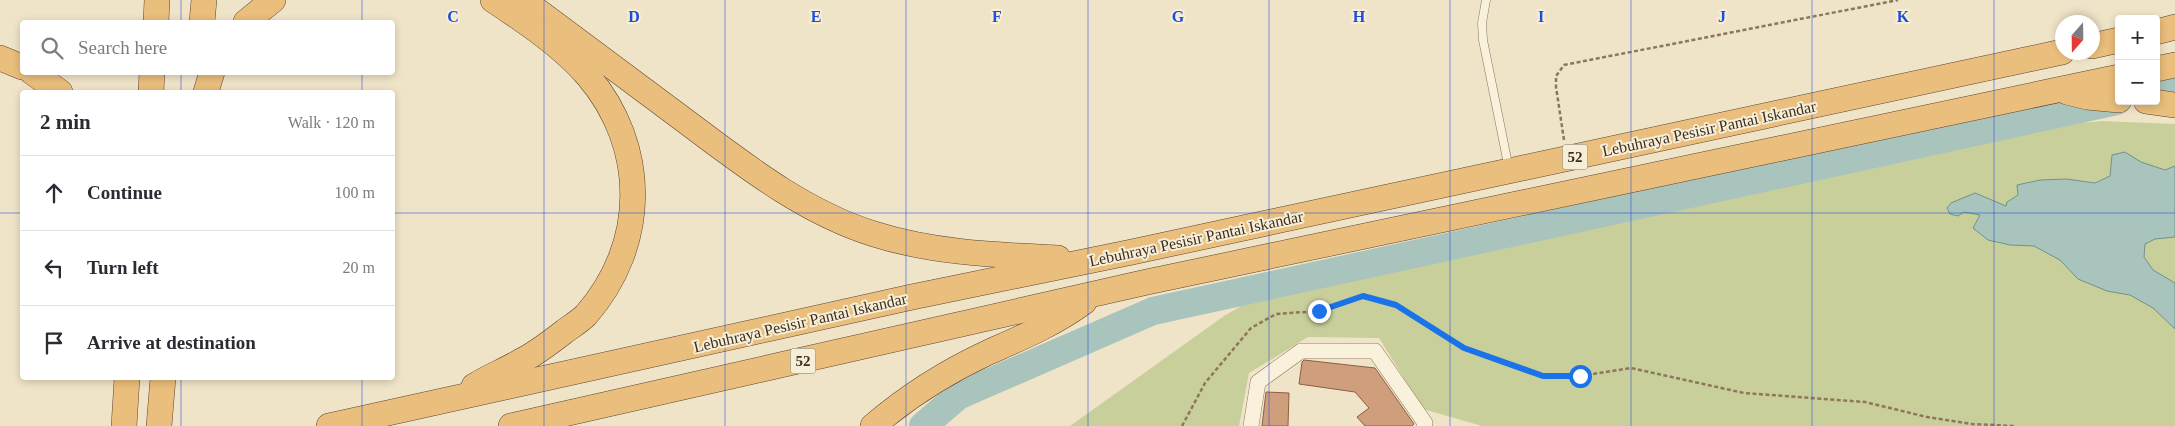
<!DOCTYPE html>
<html lang="en">
<head>
<meta charset="utf-8">
<style>
	body { margin:0; font-family:"Times New Roman",serif; background:#f2f2f3; color:#2b2b33 }
	.controls { position:absolute; right:15px; top:15px; display:grid; overflow:hidden; border-radius:5px; box-shadow:0 2px 8px #0003 }
	.controls button { width:45px; height:45px; display:grid; place-items:center; padding:0; border:0; border-bottom:1px solid #e1e1e2; background:#fff; color:#2b2b33; font:25px sans-serif }
	.compass { position:absolute; left:2055px; top:15px; width:45px; height:45px; border-radius:50%; background:#fff; box-shadow:0 2px 8px #0003; rotate:200deg }
	.stop { position:absolute; width:15px; height:15px; margin:-11px; border:4px solid #1a73e8; border-radius:50%; background:#fff }
	.stop.end { background:#1a73e8; border-color:#fff; box-shadow:0 1px 5px #0008 }
	.list { margin:0; padding:0; list-style:none }
	h2 { display:flex; justify-content:space-between; align-items:center; height:65px; margin:0; padding:0 20px; font-size:21px }
	h2 small { font-size:16px; font-weight:400; color:#7c7c81 }
	.list li { display:grid; grid-template-columns:32px 1fr auto; gap:15px; align-items:center; box-sizing:border-box; height:75px; padding:0 20px; border-top:1px solid #e1e1e2 }
	.list b { display:block; font-size:19px; white-space:nowrap }
	.list em { font-size:16px; font-style:normal; color:#7c7c81 }
	.icon { flex:none; width:28px; height:28px; fill:none; stroke:currentColor; stroke-width:2; stroke-linecap:round; stroke-linejoin:round }
	.map { position:relative; flex:none; width:2175px; height:426px; overflow:hidden }
	.search { position:absolute; background:#fff; box-shadow:0 2px 8px #0003; left:20px; top:20px; width:375px; height:55px; display:flex; align-items:center; gap:12px; box-sizing:border-box; padding:0 18px; border-radius:5px; color:#7c7c81; font-size:19px }
	.panel { position:absolute; background:#fff; box-shadow:0 2px 8px #0003; left:20px; top:90px; width:375px; height:290px; border-radius:5px }
	.map>svg:first-child { display:block }
	.green { fill:#c9cf9b }
	.water { fill:#a9c4bc; stroke:#6f938a }
	.lines { fill:none; stroke-linecap:round; stroke-linejoin:round }
	.river { stroke:#a9c4bc; stroke-width:28 }
	.building { fill:#cf9f7d; stroke:#8d5f41 }
	.service-casing { stroke:#8d765c; stroke-width:9 }
	.minor-casing { stroke:#8d765c; stroke-width:16 }
	.trunk-casing { stroke:#5b4430; stroke-width:26 }
	.path { stroke:#8d765c; stroke-width:2.5; stroke-dasharray:4 2.5; stroke-linecap:butt }
	.service { stroke:#faf1dc; stroke-width:8 }
	.minor { stroke:#faf1dc; stroke-width:15 }
	.trunk { stroke:#eabe7c; stroke-width:25 }
	.route { stroke:#1a73e8; stroke-width:6 }
	.grid { fill:none; stroke:#1d4ed8; stroke-width:1; stroke-opacity:0.55 }
	.labels { text-anchor:middle; stroke-width:4; stroke-linejoin:round; paint-order:stroke }
	.shield { fill:#f7eed8; stroke:#756857; stroke-width:1 }
	.shield-label { font-size:15px; font-weight:bold; fill:#3d2e20 }
	.street-label { font-size:16px; fill:#3d2e20; stroke:#f7eed8 }
	.grid-label { font-size:16px; text-anchor:middle; font-weight:bold; fill:#1d4ed8; stroke:#f7eed8; stroke-width:4; stroke-linejoin:round; paint-order:stroke }
</style>
</head>
<body>
<div class="map">
<svg width="2175" height="426" viewBox="0 0 2175 426">
	<rect width="100%" height="100%" fill="#f0e4c8"/>
	<path class="green" d="M2102,121L2175,124V426H1482L1423,409L1379,338L1308,337L1249,373L1239,426H1070L1224,316L1243,305L1260,296L1339,274L2056,125Z"/>
	<path class="water" d="M2125,152L2141,162L2165,170L2175,166V237L2155,239L2145,244L2144,257L2153,270L2175,283V329L2153,308L2130,295L2107,291L2078,279L2060,260L2034,246L2010,245L1988,240L1973,228L1980,215L1964,212L1958,216L1950,214L1947,208L1951,203L1975,193L2006,206L2007,202L2018,195L2017,185L2040,180L2066,179L2095,183L2110,176L2112,155Z"/>
	<g class="lines">
		<g class="river">
			<path d="M2156,93L2175,90"/>
			<path d="M923,426L958,396L1153,311L2117,101"/>
		</g>
	</g>
	<g class="building">
		<path d="M1304,360L1375,368L1414,424L1412,426H1365L1357,417L1369,408L1355,392L1299,384L1302,362Z"/>
		<path d="M1266,392L1289,393L1288,426H1262Z"/>
	</g>
	<g class="lines">
		<g class="service-casing">
			<path id="service" d="M1486,0L1482,23L1483,40L1509,169"/>
		</g>
		<g class="minor-casing">
			<path id="minor" d="M1251,426L1258,382L1301,351H1375L1425,423L1424,426"/>
		</g>
		<g class="trunk-casing">
			<g id="trunk">
				<path d="M523,0C576,40 630,80 684,120C743,164 803,212 874,234C934,253 996,255 1058,258"/>
				<path d="M156,22L157,0"/>
				<path d="M202,22L204,0"/>
				<path d="M246,22L273,0"/>
				<path d="M2156,32L2175,27"/>
				<path d="M2092,46L2119,40"/>
				<path d="M0,58L22,67"/>
				<path d="M2156,69L2175,65"/>
				<path d="M32,72L60,92"/>
				<path d="M151,92L152,72"/>
				<path d="M206,92L212,72"/>
				<path d="M2067,92L2087,97L2119,100"/>
				<path d="M2146,101L2175,105"/>
				<path d="M474,386C490,376 506,370 521,361C537,353 551,342 565,331C572,326 580,321 586,315C648,244 648,147 588,76C562,46 526,22 493,0"/>
				<path d="M124,426L127,378"/>
				<path d="M159,426L163,378"/>
				<path d="M329,426L912,297L1132,252L2062,52"/>
				<path d="M511,426L1147,282L2119,77"/>
				<path d="M873,426C908,396 948,371 989,352C1023,337 1054,324 1084,302"/>
			</g>
		</g>
		<g class="path">
			<path d="M1564,140L1556,87V76L1564,65L1898,0"/>
			<path d="M1182,426L1205,383L1251,328L1276,314L1319,311L1363,296L1396,305L1464,348L1543,376H1580L1631,368L1744,393L1865,402L1927,417L1972,424L2015,426"/>
		</g>
		<use href="#service" class="service"/>
		<use href="#minor" class="minor"/>
		<use href="#trunk" class="trunk"/>
	</g>
	<g class="lines">
		<path class="route" d="M1319,311L1363,296L1396,305L1464,348L1543,376H1580"/>
	</g>
	<path class="grid" d="M181,0V22M362,0V22M544,0V426M725,0V426M906,0V426M1088,0V426M1269,0V426M1450,0V426M1631,0V426M1812,0V426M1994,0V426M181,72V92M362,72V92M0,213H22M392,213H2175M181,378V426M362,378V426"/>
	<g class="labels">
		<g class="shield">
			<rect x="1562.5" y="144.5" width="25" height="25" rx="4"/>
			<rect x="790.5" y="348.5" width="25" height="25" rx="4"/>
		</g>
		<g class="shield-label">
			<text x="1575" y="162">52</text>
			<text x="803" y="366">52</text>
		</g>
		<g class="street-label">
			<text transform="translate(1709 128) rotate(-12)" y="6">Lebuhraya Pesisir Pantai Iskandar</text>
			<text transform="translate(1196 238) rotate(-12)" y="6">Lebuhraya Pesisir Pantai Iskandar</text>
			<text transform="translate(800 322) rotate(-13)" y="6">Lebuhraya Pesisir Pantai Iskandar</text>
		</g>
	</g>
	<g class="grid-label">
		<text x="453" y="22">C</text>
		<text x="634" y="22">D</text>
		<text x="816" y="22">E</text>
		<text x="997" y="22">F</text>
		<text x="1178" y="22">G</text>
		<text x="1359" y="22">H</text>
		<text x="1541" y="22">I</text>
		<text x="1722" y="22">J</text>
		<text x="1903" y="22">K</text>
	</g>
</svg>
<div class="controls">
<button>+</button>
<button>−</button>
</div>
<svg class="compass" viewBox="-18 -18 36 36"><path d="M0-13l5 13h-10z" fill="#e53935"/><path d="M0 13l5-13h-10z" fill="#7c7c81"/></svg>
<div class="stop" style="left:1580px;top:376px"></div>
<div class="stop end" style="left:1319px;top:311px"></div>
<div class="search"><svg class="icon" aria-label="search" viewBox="0 0 24 24"><circle cx="10" cy="10" r="6"/><path d="M15 15l6 6"/></svg>Search here</div>
<section class="panel">
<h2>2 min<small>Walk · 120 m</small></h2>
<ul class="list">
<li><svg class="icon" aria-label="ahead" viewBox="0 0 24 24"><path d="M12 20V5M6 11l6-6 6 6"/></svg><div><b>Continue</b></div><em>100 m</em></li>
<li><svg class="icon" aria-label="left" viewBox="0 0 24 24"><path d="M17 20v-9H6M10 6l-5 5 5 5"/></svg><div><b>Turn left</b></div><em>20 m</em></li>
<li><svg class="icon" aria-label="arrive" viewBox="0 0 24 24"><path d="M6 21V4h12l-3 4 3 4H6"/></svg><div><b>Arrive at destination</b></div></li>
</ul>
</section>
</div>
</body>
</html>
